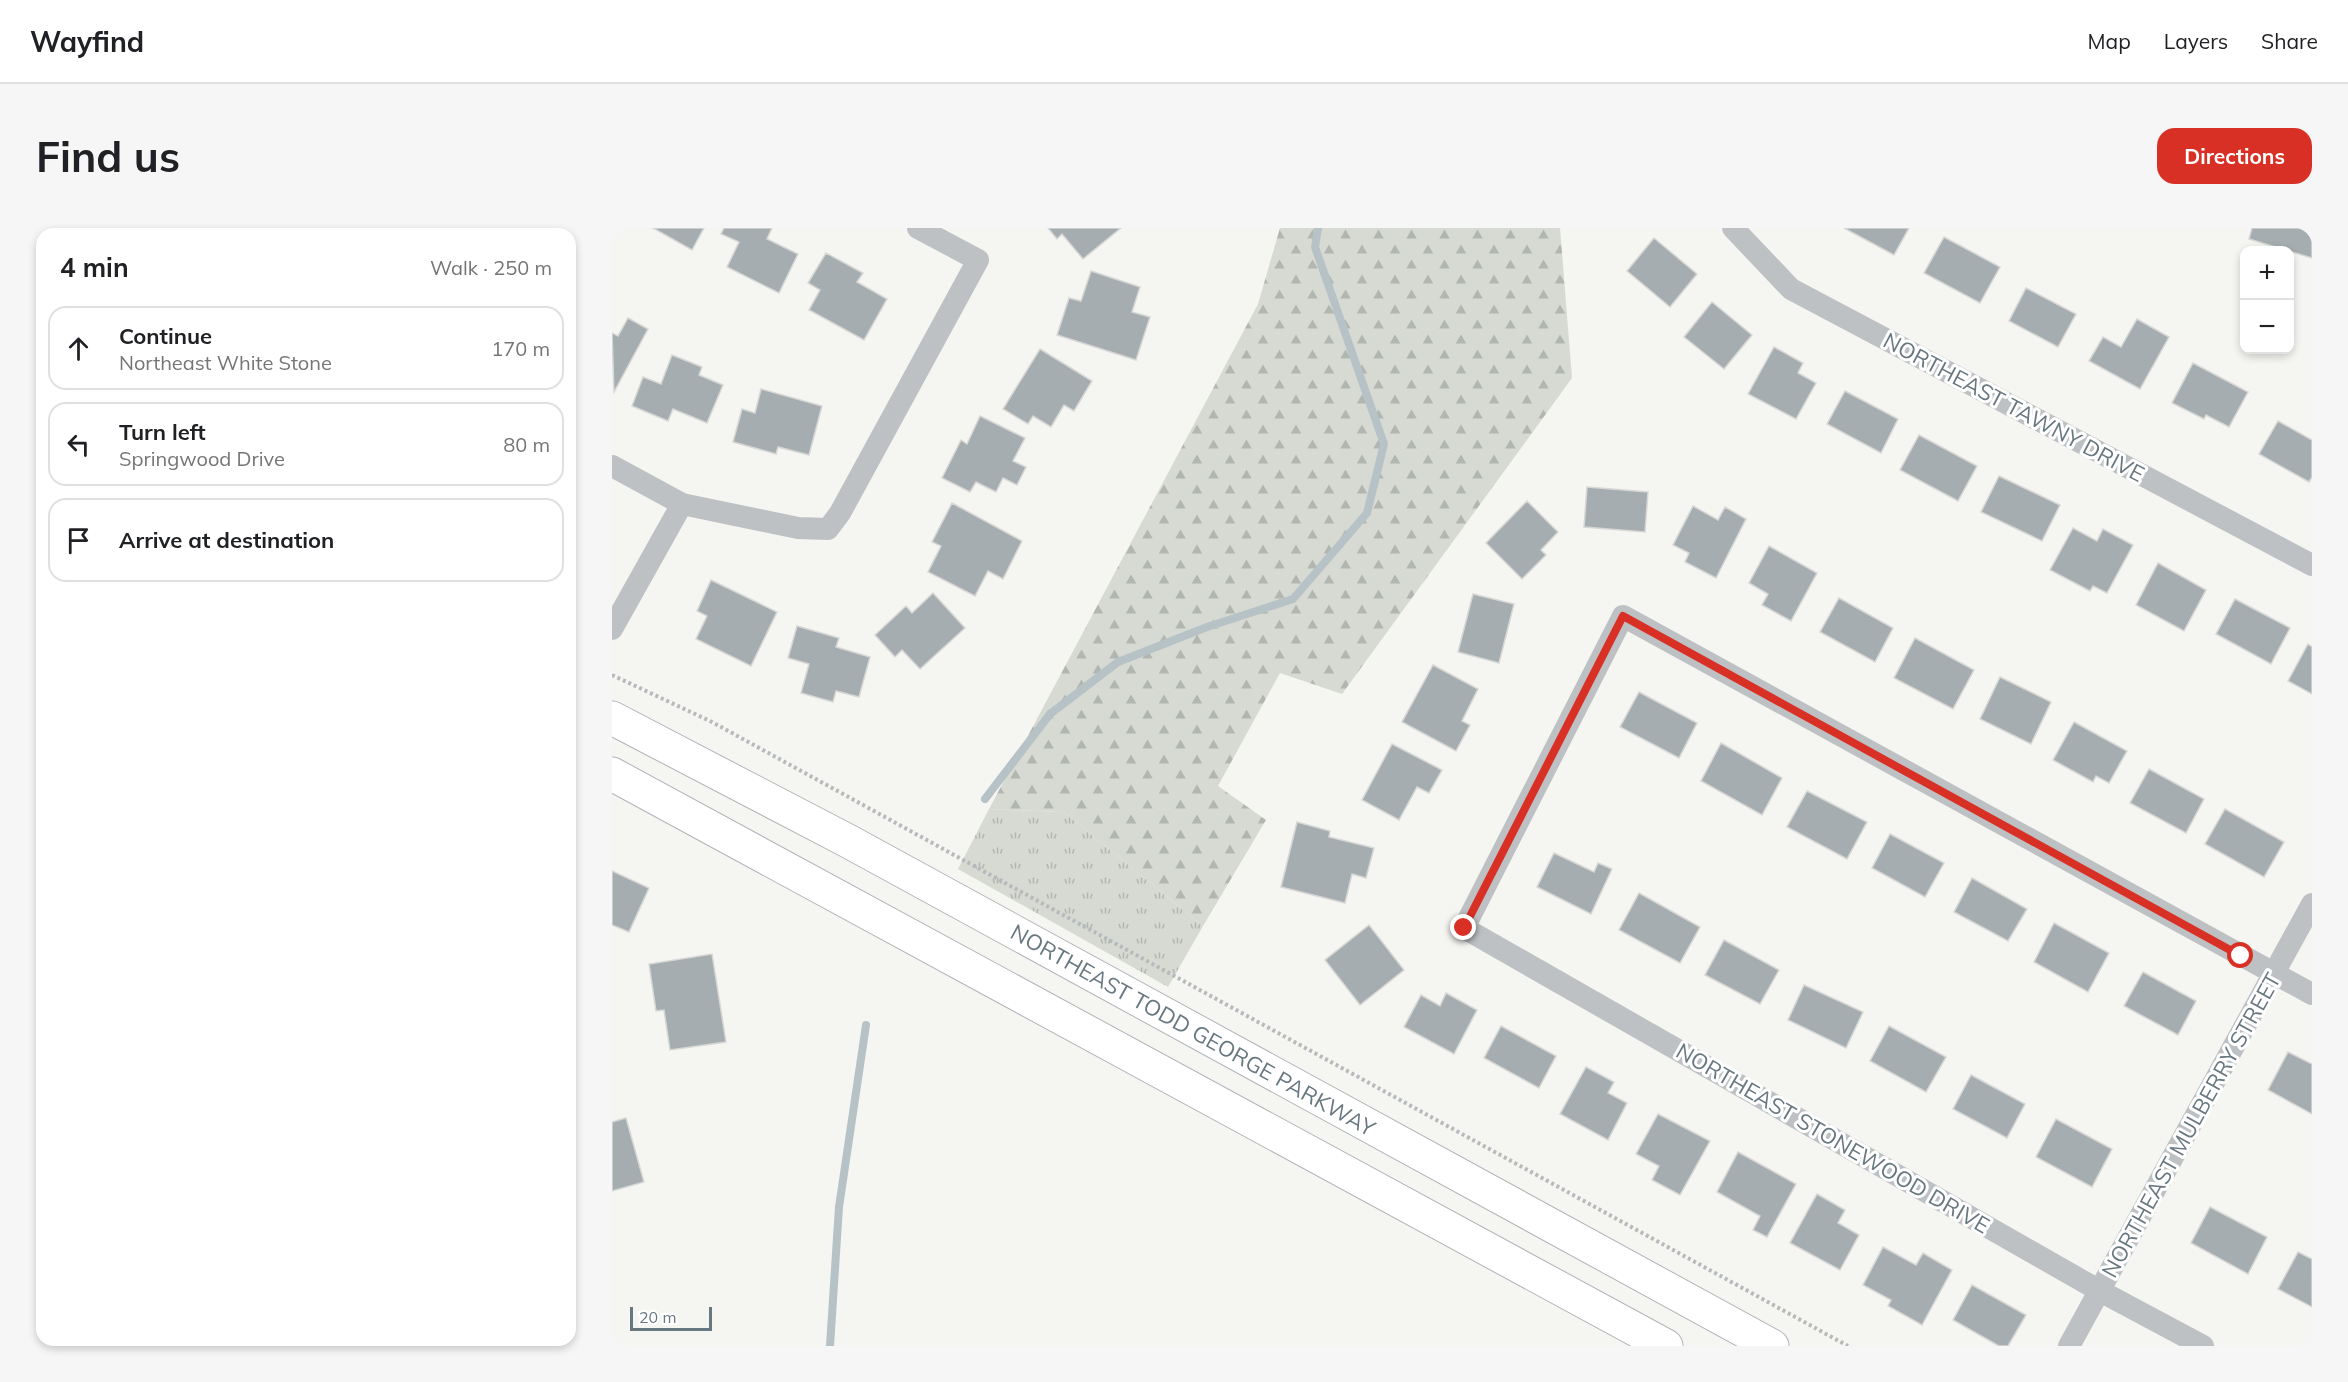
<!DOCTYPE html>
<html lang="en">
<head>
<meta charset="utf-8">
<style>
	body { margin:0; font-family:Mulish,sans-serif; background:#f6f6f6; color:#202124 }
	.controls { position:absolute; right:18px; top:18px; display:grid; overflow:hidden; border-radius:12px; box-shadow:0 3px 9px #0003 }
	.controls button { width:54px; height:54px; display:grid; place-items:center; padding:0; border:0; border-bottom:2px solid #e0e0e0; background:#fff; color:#202124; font:30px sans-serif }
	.scale { position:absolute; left:18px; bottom:15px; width:82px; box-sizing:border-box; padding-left:6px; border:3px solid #687880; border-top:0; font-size:16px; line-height:21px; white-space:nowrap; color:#687880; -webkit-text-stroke:4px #fff; paint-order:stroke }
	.stop { position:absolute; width:18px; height:18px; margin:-14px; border:4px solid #d93025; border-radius:50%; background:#fff }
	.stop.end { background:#d93025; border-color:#fff; box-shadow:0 2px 6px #0008 }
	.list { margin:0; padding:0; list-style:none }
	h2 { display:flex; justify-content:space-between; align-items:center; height:78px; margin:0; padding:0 24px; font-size:26px }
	h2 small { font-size:20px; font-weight:400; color:#757577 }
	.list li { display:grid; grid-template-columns:39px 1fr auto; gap:18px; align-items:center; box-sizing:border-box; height:84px; margin:0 12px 12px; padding:0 12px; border:2px solid #e0e0e0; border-radius:18px }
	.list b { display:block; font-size:22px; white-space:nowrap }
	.list p { margin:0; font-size:20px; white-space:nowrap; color:#757577 }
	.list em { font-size:20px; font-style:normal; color:#757577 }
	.icon { flex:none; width:33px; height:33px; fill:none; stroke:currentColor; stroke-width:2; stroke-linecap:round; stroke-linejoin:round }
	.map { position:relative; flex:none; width:1700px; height:1118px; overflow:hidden; border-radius:18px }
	header { display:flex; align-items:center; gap:36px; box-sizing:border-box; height:84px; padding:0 30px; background:#fff; border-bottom:2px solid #e0e0e0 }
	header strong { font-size:28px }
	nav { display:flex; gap:33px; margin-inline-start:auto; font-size:21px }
	.intro { display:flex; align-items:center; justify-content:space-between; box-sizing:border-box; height:144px; padding:0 36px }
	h1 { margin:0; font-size:42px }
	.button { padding:15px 27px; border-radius:18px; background:#d93025; color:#fff; font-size:21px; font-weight:700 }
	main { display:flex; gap:36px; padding:0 36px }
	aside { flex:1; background:#fff; border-radius:18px; box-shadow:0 3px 9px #0003 }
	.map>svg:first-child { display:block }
	.grass { fill:url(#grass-tufts) }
	.forest { fill:url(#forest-firs) }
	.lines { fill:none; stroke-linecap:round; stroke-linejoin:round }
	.stream { stroke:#b6c2c5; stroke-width:8 }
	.building { fill:#a5adb1; stroke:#d7d7d5; stroke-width:1.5 }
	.secondary-casing { stroke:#b0b5b8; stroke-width:35 }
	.path { stroke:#b7babc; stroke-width:4; stroke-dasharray:3 3; stroke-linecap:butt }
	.street { stroke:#bdc1c4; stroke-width:22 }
	.secondary { stroke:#fff; stroke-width:33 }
	.route { stroke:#d93025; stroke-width:8 }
	.labels { text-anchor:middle; stroke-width:6; stroke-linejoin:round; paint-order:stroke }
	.street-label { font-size:22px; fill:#687880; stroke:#fff }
</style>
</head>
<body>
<header>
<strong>Wayfind</strong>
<nav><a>Map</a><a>Layers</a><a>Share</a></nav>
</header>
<div class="intro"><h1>Find us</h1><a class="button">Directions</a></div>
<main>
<aside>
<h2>4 min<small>Walk · 250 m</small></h2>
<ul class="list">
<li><svg class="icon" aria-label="ahead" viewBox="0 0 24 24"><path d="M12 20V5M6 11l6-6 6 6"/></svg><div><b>Continue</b><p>Northeast White Stone</p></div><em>170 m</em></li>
<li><svg class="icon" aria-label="left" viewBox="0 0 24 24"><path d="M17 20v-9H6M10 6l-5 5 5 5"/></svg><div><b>Turn left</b><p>Springwood Drive</p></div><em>80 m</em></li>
<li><svg class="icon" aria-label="arrive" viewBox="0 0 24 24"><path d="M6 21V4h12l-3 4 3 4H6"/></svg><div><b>Arrive at destination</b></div></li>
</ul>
</aside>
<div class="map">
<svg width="1700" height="1118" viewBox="0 0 1700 1118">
	<defs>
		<pattern id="grass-tufts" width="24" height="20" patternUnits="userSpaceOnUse" patternTransform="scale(1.5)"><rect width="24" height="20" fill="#d6dad2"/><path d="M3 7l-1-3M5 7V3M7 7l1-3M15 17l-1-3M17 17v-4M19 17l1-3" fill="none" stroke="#b1b6b0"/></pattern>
		<pattern id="forest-firs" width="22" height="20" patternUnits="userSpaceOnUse" patternTransform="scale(1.5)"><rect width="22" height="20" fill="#d6dad2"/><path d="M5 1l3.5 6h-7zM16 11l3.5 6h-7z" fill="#b1b6b0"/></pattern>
	</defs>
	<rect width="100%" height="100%" fill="#f5f5f2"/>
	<path class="grass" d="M377,581L452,584L591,698L556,759L346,641Z"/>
	<path class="forest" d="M668,0H948L960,150L730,466L668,445L606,558L654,592L591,698L452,584L377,581L646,76Z"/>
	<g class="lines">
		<g class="stream">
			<path d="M373,571L438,486L506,434L595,399L681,371L755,285L772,216L703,19L706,0"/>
			<path d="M218,1118L227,979L254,797"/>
		</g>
	</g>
	<g class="building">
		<path d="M41,0H92L80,22Z"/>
		<path d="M112,0H160L155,11L186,26L167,65L115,39L127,14L109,6Z"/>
		<path d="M436,0H509L471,31L450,6L445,11Z"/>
		<path d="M1232,0H1297L1282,27Z"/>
		<path d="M1640,0H1700V30L1637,11Z"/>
		<path d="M1332,9L1388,39L1368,75L1312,45Z"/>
		<path d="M1042,10L1085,46L1058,79L1015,43Z"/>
		<path d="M214,25L251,45L245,54L275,71L252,112L197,82L208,62L196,55Z"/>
		<path d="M479,43L528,59L520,84L538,89L524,132L445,107L457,70L469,73Z"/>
		<path d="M1414,60L1464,86L1446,119L1397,93Z"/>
		<path d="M1100,74L1140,107L1112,141L1072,109Z"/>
		<path d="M16,90L36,101L2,164L0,105L6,108Z"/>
		<path d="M1525,91L1557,109L1528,161L1477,133L1491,109L1509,119Z"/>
		<path d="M1162,119L1191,135L1186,145L1204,155L1184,191L1136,166Z"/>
		<path d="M428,121L480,153L462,183L452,177L439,199L421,188L416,196L391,181Z"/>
		<path d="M60,127L90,139L87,147L111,157L95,195L61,181L56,193L20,178L31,149L49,156Z"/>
		<path d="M1581,135L1636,164L1617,199L1594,187L1592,191L1560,175Z"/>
		<path d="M149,161L210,178L197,227L166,219L164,226L121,214L130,181L143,185Z"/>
		<path d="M1233,163L1286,191L1269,225L1215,196Z"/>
		<path d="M368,188L413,210L401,233L414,239L405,257L391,250L384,264L364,254L358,264L330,250L349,212L355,216Z"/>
		<path d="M1666,193L1700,212V249L1697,254L1647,226Z"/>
		<path d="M1307,207L1365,238L1346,273L1288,242Z"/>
		<path d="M1387,248L1448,277L1430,313L1369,284Z"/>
		<path d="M975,259L1036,264L1033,304L972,299Z"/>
		<path d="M915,273L946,304L929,322L934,327L910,351L874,315Z"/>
		<path d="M340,275L410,313L391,351L376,343L363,368L316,344L329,318L320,314Z"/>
		<path d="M1081,278L1106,292L1113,279L1134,291L1104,350L1073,334L1077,325L1061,317Z"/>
		<path d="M1461,300L1485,313L1491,301L1521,317L1495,365L1481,358L1478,363L1438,342Z"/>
		<path d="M1157,318L1205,345L1179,393L1150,377L1156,366L1137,355Z"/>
		<path d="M1546,335L1594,362L1572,403L1524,377Z"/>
		<path d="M99,352L165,384L139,438L84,411L95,388L85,383Z"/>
		<path d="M321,365L353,400L308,441L290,422L283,429L263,407L294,378L300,385Z"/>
		<path d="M861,366L902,376L887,435L846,424Z"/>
		<path d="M1227,370L1281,400L1263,434L1208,404Z"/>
		<path d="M1623,371L1678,400L1659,436L1604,406Z"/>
		<path d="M185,398L227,410L224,419L258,429L247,469L224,463L221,474L189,465L197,436L176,430Z"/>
		<path d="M1303,410L1362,442L1341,481L1282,450Z"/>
		<path d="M1696,416L1700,419V466L1676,453Z"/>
		<path d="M821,437L866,461L850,493L858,497L844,523L790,494Z"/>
		<path d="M1388,449L1439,474L1419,516L1368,491Z"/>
		<path d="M1027,464L1085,495L1067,530L1008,499Z"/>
		<path d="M1462,494L1515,523L1497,555L1484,548L1481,554L1441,532Z"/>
		<path d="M1109,515L1170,550L1150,587L1089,553Z"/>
		<path d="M780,516L830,542L817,565L805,559L787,592L750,572Z"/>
		<path d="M1537,541L1592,571L1574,605L1518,575Z"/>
		<path d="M1195,563L1255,594L1235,631L1175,599Z"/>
		<path d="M1613,581L1672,614L1652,649L1593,616Z"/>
		<path d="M685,594L718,603L717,609L762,620L754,650L740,646L733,675L669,659Z"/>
		<path d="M1278,606L1332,635L1313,669L1260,640Z"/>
		<path d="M942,625L982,644L986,635L1000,641L979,686L925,659Z"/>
		<path d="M0,643L37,660L17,704L0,697Z"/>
		<path d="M1360,650L1415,681L1396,713L1342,684Z"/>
		<path d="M1027,665L1088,699L1068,735L1007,702Z"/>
		<path d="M1442,695L1497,725L1476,764L1422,734Z"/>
		<path d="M757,697L792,742L748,777L713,732Z"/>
		<path d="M1112,712L1167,742L1148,776L1093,747Z"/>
		<path d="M100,726L114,814L58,822L52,782L44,783L37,736Z"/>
		<path d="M1531,744L1584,773L1566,807L1512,778Z"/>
		<path d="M1192,757L1251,784L1234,820L1176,792Z"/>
		<path d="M834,765L865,782L842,826L792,799L809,767L828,778Z"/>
		<path d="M889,798L944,828L927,860L872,830Z"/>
		<path d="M1277,798L1334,829L1314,864L1258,833Z"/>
		<path d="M1676,824L1700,836V886L1656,862Z"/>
		<path d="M974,839L1002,854L996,865L1015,875L996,912L948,886Z"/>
		<path d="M1359,847L1413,876L1395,910L1341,881Z"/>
		<path d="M1046,886L1098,913L1068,967L1040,952L1047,938L1024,926Z"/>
		<path d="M14,890L32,954L0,963V894Z"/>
		<path d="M1444,891L1500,921L1480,959L1424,929Z"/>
		<path d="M1126,924L1184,956L1155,1009L1141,1002L1148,988L1105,964Z"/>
		<path d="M1205,966L1233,982L1226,995L1247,1007L1228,1042L1178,1015Z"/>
		<path d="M1598,979L1655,1009L1636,1046L1579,1015Z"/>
		<path d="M1271,1019L1304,1037L1311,1025L1340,1042L1310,1097L1276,1078L1279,1072L1251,1057Z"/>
		<path d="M1686,1024L1700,1031V1079L1666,1061Z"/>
		<path d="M1360,1057L1414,1087L1396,1118H1387L1341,1092Z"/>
	</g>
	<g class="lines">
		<g class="secondary-casing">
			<g id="secondary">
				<path d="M0,490L236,613L1160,1118"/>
				<path d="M0,546L1054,1118"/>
			</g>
		</g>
		<path class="path" d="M0,447L100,494L1236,1118"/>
		<g class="street">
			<path d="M1121,0L1179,61L1700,337"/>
			<path d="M0,238L70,276L186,300L216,301L228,285L366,32L306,0"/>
			<path d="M0,401L70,276"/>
			<path d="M1457,1118L1700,676"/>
			<path d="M1591,1118L1488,1063L852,700L1011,388L1700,766"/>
		</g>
		<use href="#secondary" class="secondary"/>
	</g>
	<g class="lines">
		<path class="route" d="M852,700L1011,388L1629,728"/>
	</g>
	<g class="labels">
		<g class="street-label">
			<text transform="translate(1402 179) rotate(28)" y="8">NORTHEAST TAWNY DRIVE</text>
			<text transform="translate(581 802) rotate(29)" y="8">NORTHEAST TODD GEORGE PARKWAY</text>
			<text transform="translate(1579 897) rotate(-61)" y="8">NORTHEAST MULBERRY STREET</text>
			<text transform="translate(1221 910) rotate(30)" y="8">NORTHEAST STONEWOOD DRIVE</text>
		</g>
	</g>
</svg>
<div class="controls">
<button>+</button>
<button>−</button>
</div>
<div class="scale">20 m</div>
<div class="stop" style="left:1629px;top:728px"></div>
<div class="stop end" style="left:852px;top:700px"></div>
</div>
</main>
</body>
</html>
